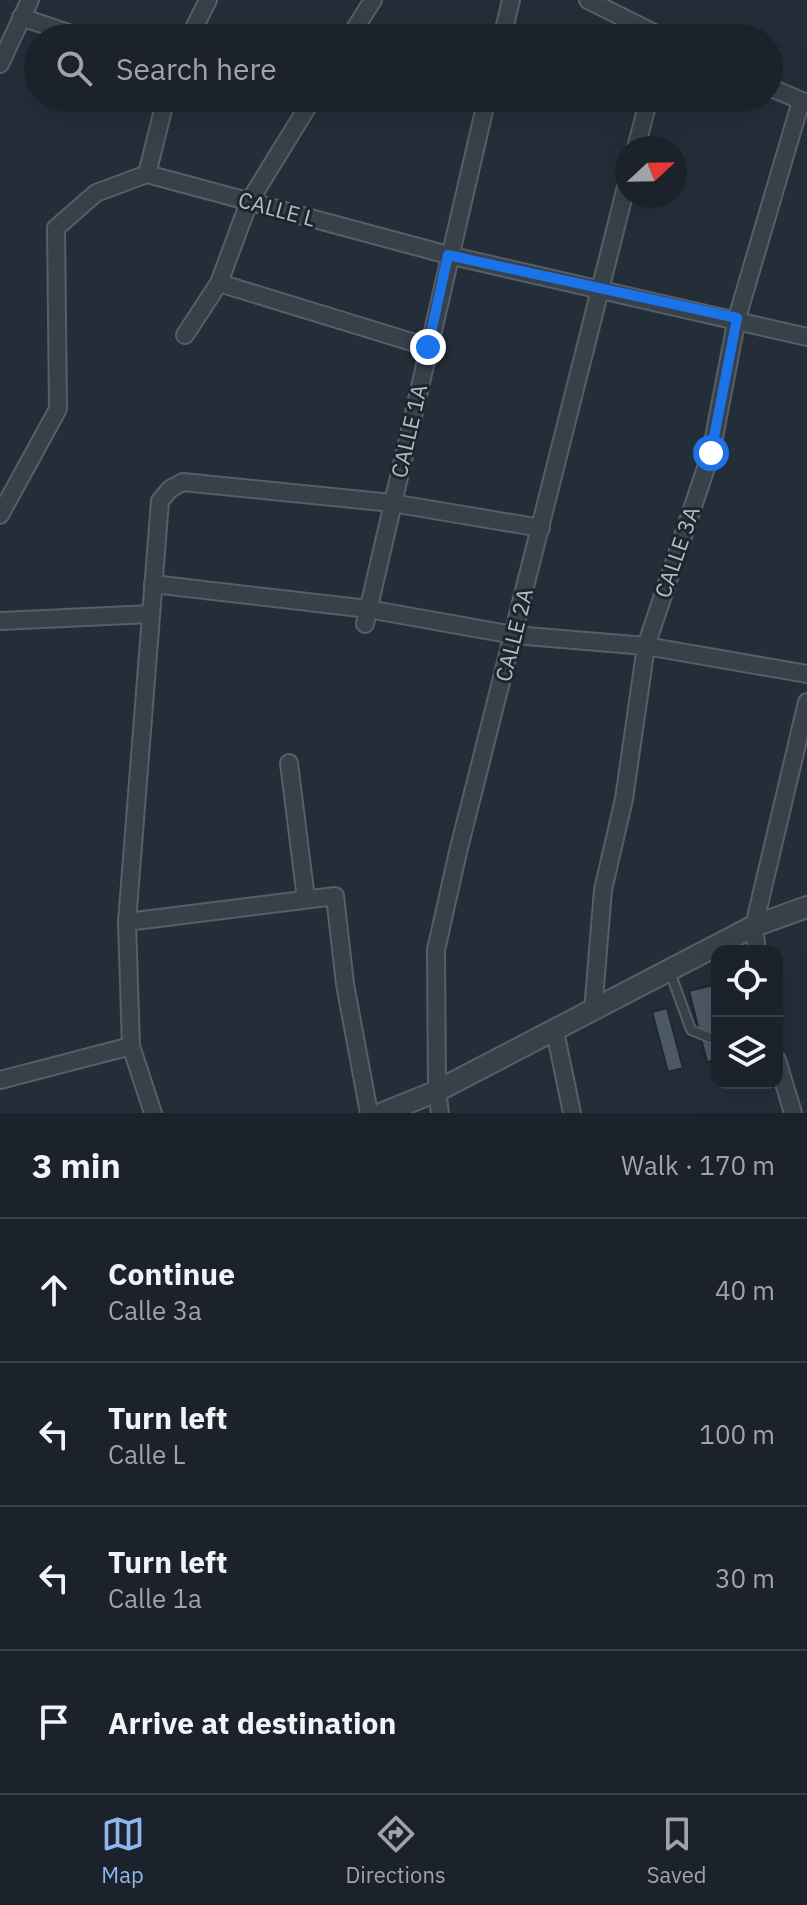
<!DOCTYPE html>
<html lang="en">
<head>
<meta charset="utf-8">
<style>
	body { margin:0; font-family:"IBM Plex Sans",sans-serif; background:#282f37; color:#f1f3f6 }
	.controls { position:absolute; right:24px; bottom:24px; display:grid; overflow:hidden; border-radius:16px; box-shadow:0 8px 32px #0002 }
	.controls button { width:72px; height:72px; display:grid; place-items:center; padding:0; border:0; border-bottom:2px solid #393f47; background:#1b222b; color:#f1f3f6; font:40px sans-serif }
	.compass { position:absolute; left:615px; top:136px; width:72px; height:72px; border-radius:50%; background:#1b222b; box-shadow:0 8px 32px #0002; rotate:68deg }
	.stop { position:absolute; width:24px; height:24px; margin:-18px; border:6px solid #1a73e8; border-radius:50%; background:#fff }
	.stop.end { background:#1a73e8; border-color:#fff; box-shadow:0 2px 8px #0008 }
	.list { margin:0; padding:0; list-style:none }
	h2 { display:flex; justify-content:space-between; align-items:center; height:104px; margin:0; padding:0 32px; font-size:34px }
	h2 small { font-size:26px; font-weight:400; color:#a0a4a9 }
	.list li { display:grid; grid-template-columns:52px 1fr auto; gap:24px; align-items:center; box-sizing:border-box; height:144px; padding:0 32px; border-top:2px solid #393f47 }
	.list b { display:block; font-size:30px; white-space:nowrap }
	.list p { margin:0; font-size:26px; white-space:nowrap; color:#a0a4a9 }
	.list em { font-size:26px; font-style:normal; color:#a0a4a9 }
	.icon { flex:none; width:44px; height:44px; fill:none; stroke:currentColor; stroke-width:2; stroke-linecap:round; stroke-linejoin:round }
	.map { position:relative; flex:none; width:807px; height:1113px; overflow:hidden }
	.search { position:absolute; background:#1b222b; box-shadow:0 8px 32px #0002; left:24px; right:24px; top:24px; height:88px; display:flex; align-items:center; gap:20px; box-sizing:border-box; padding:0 28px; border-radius:44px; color:#a0a4a9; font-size:30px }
	.sheet { height:680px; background:#1b222b }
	nav { display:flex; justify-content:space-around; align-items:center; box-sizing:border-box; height:112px; border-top:2px solid #393f47; background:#1b222b; font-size:22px; color:#a0a4a9 }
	nav a { display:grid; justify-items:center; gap:4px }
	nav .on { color:#8fb6ef }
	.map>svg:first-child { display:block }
	.building { fill:#4d5865; stroke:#1f2731; stroke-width:2 }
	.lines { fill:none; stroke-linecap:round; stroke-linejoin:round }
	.service-casing { stroke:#565e68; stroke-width:12 }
	.minor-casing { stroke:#565e68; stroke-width:20 }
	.tertiary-casing { stroke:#565e68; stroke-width:24 }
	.service { stroke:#38404a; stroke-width:8 }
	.minor { stroke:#38404a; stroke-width:16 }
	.tertiary { stroke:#38404a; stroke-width:20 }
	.route { stroke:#1a73e8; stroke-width:10 }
	.labels { text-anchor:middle; stroke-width:6; stroke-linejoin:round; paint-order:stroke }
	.street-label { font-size:22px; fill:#b3bbc5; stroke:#1d252f }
</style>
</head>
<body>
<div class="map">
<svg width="807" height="1113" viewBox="0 0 807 1113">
	<rect width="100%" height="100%" fill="#242e39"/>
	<g class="building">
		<path d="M717,984V1060L707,1062L689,991Z"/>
		<path d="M667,1008L683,1068L668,1072L652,1012Z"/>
	</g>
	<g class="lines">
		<g class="service-casing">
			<path id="service" d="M670,972L691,1030L711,1038L717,1036"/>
		</g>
		<g class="minor-casing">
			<g id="minor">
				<path d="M588,0L664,38"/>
				<path d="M21,17L83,38"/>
				<path d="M189,38L208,0"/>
				<path d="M349,38L373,0"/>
				<path d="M502,38L511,0"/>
				<path d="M0,64L30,0"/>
				<path d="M769,87L807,103"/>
				<path d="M636,148L649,98"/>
				<path d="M147,174L166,98"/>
				<path d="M219,283L428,347"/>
				<path d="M185,335L219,283L249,202L313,98"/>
				<path d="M0,515L58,409L56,228L96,193L147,174L448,255L807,337"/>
				<path d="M153,584L368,609L514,635L646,646L807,674"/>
				<path d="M0,621L151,614"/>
				<path d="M365,624L487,98"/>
				<path d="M289,763L306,899"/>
				<path d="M127,922L335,896L345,984L369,1113"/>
				<path d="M757,951L754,926L807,702"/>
				<path d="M593,1011L603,890L624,799L646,646L711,453L737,318L801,101"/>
				<path d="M555,1031L572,1113"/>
				<path d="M777,1060L793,1113"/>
				<path d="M0,1080L131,1046"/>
				<path d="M153,1113L131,1046L127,922L160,501L170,489L183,482L392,503L541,528"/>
				<path d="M440,1113L437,1091L436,950L458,852L627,183"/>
			</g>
		</g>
		<g class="tertiary-casing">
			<path id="tertiary" d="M383,1113L437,1091L754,926L807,907"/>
		</g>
		<use href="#service" class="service"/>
		<use href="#minor" class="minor"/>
		<use href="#tertiary" class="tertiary"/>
	</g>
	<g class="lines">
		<path class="route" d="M428,347L448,255L737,318L711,453"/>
	</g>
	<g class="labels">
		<g class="street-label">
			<text transform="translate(277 209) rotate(15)" y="8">CALLE L</text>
			<text transform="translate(409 431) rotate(-77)" y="8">CALLE 1A</text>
			<text transform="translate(677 552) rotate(-71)" y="8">CALLE 3A</text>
			<text transform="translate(514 635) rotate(-76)" y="8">CALLE 2A</text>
		</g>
	</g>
</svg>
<div class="controls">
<button><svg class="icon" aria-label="locate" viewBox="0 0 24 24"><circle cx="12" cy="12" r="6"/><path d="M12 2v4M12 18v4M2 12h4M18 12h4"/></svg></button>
<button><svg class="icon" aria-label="layers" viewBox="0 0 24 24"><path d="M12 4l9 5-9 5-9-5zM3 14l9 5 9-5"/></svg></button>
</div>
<svg class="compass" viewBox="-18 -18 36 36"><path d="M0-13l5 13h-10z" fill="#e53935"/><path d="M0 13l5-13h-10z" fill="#a0a4a9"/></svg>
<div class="stop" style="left:711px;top:453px"></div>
<div class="stop end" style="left:428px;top:347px"></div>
<div class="search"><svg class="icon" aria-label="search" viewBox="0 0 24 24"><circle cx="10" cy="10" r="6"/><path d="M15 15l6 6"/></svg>Search here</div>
</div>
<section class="sheet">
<h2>3 min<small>Walk · 170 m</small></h2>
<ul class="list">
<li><svg class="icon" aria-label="ahead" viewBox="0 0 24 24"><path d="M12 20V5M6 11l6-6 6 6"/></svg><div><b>Continue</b><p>Calle 3a</p></div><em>40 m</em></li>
<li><svg class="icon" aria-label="left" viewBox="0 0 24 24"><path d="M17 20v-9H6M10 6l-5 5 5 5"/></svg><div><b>Turn left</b><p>Calle L</p></div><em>100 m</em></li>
<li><svg class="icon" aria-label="left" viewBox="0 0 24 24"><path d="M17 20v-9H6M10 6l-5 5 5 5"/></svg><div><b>Turn left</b><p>Calle 1a</p></div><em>30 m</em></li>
<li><svg class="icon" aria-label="arrive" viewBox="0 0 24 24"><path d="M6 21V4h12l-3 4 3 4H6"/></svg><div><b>Arrive at destination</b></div></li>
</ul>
</section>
<nav>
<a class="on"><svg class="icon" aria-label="map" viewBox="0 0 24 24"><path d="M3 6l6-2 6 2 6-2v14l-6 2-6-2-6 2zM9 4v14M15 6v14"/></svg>Map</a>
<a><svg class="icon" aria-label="directions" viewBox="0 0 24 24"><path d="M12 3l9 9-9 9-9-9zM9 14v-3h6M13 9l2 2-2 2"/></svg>Directions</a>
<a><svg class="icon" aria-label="saved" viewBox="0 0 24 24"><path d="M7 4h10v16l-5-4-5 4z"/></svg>Saved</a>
</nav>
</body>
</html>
